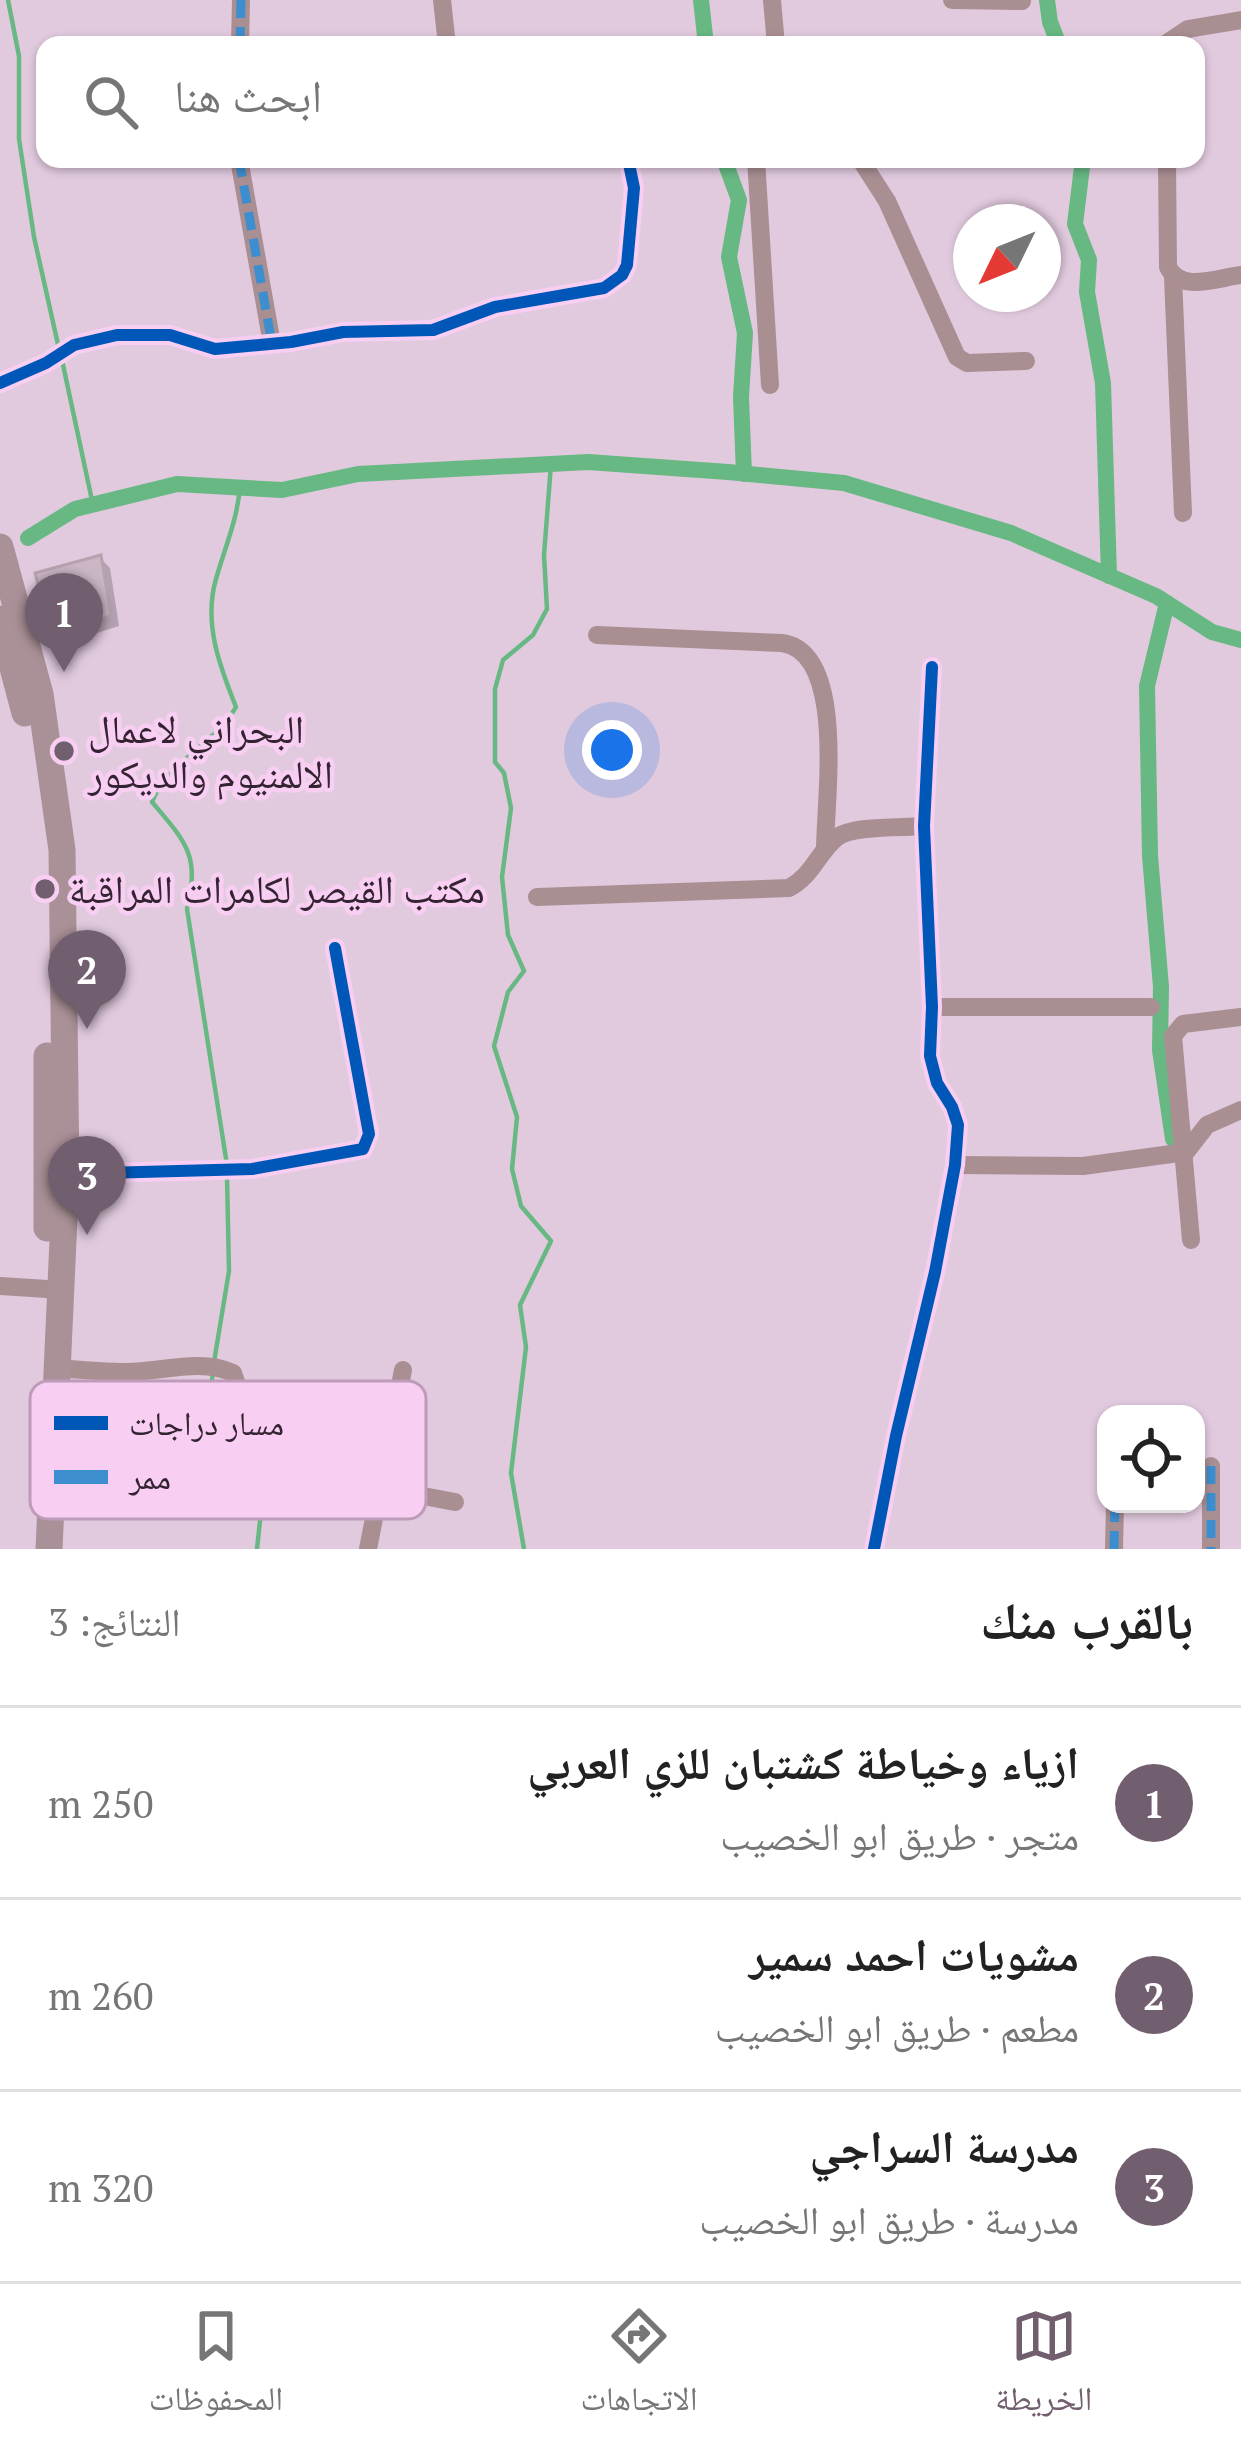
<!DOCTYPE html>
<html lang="ar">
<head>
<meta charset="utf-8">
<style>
	body { margin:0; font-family:"PT Serif","Noto Naskh Arabic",serif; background:#f2f2f2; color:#222; direction:rtl }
	.controls { position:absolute; right:36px; bottom:36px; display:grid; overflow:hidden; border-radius:24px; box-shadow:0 3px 9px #0004 }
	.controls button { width:108px; height:108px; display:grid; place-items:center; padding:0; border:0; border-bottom:3px solid #e0e0e0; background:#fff; color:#222; font:60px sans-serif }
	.compass { position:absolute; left:953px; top:204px; width:108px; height:108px; border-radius:50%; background:#fff; box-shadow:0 3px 9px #0004; rotate:227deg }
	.you { position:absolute; left:612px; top:750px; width:42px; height:42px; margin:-30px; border:9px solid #fff; border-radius:50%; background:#1a73e8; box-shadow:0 0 0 18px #1a73e833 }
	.badge { display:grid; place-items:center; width:78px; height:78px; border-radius:50%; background:#715e6e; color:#fff; font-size:39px; font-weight:700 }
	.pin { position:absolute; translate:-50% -99px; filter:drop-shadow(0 3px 6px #0008) }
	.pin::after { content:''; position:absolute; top:63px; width:42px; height:36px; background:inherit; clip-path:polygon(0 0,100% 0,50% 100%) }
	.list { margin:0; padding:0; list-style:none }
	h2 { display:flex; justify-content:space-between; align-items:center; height:156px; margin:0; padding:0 48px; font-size:51px }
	h2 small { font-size:39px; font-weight:400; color:#767676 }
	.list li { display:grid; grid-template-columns:78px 1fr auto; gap:36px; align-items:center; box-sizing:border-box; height:192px; padding:0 48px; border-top:3px solid #e0e0e0 }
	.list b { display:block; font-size:45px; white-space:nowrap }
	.list p { margin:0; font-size:39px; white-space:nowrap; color:#767676 }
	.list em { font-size:39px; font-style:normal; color:#767676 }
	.icon { flex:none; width:66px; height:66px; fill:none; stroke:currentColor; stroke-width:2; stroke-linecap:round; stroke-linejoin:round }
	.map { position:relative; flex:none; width:1241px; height:1549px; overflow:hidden; direction:ltr }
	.search { position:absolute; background:#fff; box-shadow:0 3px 9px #0004; left:36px; right:36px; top:36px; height:132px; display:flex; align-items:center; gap:30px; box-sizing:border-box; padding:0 42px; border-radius:24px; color:#767676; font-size:45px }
	.sheet { height:732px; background:#fff }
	nav { display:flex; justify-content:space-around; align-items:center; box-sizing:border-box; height:168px; border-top:3px solid #e0e0e0; background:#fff; font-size:33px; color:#767676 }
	nav a { display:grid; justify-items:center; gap:6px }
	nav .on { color:#715e6e }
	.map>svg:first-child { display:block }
	.shadow { fill:#0003 }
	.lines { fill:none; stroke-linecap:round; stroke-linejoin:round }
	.stream { stroke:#67b883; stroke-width:4.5 }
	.canal { stroke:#67b883; stroke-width:16 }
	.building { fill:#cab6c4; stroke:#b7a3b0; stroke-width:3 }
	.minor { stroke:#a98e92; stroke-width:18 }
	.primary { stroke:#aa9097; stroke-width:27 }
	.quiet { stroke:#3d8ece; stroke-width:9; stroke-dasharray:18 9; stroke-linecap:butt }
	.cycleway-casing { stroke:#f8cef3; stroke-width:20 }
	.cycleway { stroke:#0057b8; stroke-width:12 }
	.poi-dot { fill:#715e6e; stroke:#f8cef3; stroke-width:4.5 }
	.labels { text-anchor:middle; stroke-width:9; stroke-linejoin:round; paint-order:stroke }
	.poi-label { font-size:39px; fill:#342432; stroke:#f8cef3; text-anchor:start }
	.key { fill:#f8cef3; stroke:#bd9bb9; stroke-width:3 }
	.key-label { font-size:33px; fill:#342432 }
</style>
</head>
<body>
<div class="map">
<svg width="1241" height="1549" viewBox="0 0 1241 1549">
	<rect width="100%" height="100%" fill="#e1cade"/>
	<path class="shadow" d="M100,558L110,568L119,626L65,643L55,633Z"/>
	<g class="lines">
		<g class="stream">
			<path d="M8,0L19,56V139L34,237L59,349"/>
			<path d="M62,360L93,505"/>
			<path d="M227,1165L187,909C201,856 185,841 152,802C166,764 215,744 236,707C220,667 203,623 216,579C225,547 237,521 240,487"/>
			<path d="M214,1362L229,1271L227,1177"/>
			<path d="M213,1373L211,1386L262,1502L257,1549"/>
			<path d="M524,1549L511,1473L526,1347L520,1305L551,1241L521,1206L512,1169L517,1117L494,1046L508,992L524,971L508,935L502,877L511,808L504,773L495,762V689L503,660L533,635L547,609L544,555L551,464"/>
		</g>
		<g class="canal">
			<path d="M701,0L706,45"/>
			<path d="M1047,0L1050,22L1059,45"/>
			<path d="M724,159L739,200L729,257L745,333L741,397L744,474"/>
			<path d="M1083,159L1075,224L1089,260L1087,292L1103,383L1109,576"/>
			<path d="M28,538L75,509L177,484L282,490L358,474L588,462L728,472L844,483L1011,533L1156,596L1212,632L1241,640"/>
			<path d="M1167,603L1147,686L1150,856L1161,987L1160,1050L1173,1139"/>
		</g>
	</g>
	<path class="building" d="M101,555L111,616L52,634L35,573Z"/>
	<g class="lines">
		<g class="minor">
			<path d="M442,0L447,45"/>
			<path d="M772,0L776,45"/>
			<path d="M952,0L1022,1"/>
			<path d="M240,45L241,0"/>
			<path d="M1164,45L1188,29L1241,20"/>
			<path d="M239,159L272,344"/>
			<path d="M756,159L770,385"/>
			<path d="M860,159L887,201L957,357L967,363L1026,361"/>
			<path d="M1167,159L1168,267C1181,293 1216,278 1241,275"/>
			<path d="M1173,277L1183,513"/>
			<path d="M0,383L46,363L74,345L117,335H170L215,349L291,342L343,332L433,330L495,307L604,288L622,275L627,265L634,188L628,159"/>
			<path d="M597,635L782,643C847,652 825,801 825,850"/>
			<path d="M537,897L789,888C812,876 818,853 836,838C852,825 903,828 924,826"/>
			<path d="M932,1007H1151"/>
			<path d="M955,1165L1083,1166L1186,1152L1207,1125L1241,1110"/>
			<path d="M66,1174L252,1169L363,1149L369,1134L335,948"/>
			<path d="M1191,1240L1173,1036L1183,1024L1241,1017"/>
			<path d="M0,1286L47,1289"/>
			<path d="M58,1368C81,1370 104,1372 127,1372C162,1372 200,1358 233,1373L241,1396L266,1416L395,1411"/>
			<path d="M1211,1466V1549"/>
			<path d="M381,1488L455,1502"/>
			<path d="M368,1549L403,1370"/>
			<path d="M874,1549L896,1436L935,1272L955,1165L958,1125L952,1107L937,1083L930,1056L932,1007L924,826L932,667"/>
			<path d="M1114,1549L1115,1504"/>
		</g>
		<g class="primary">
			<path d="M0,547L40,694L62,850L66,1174L49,1549"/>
			<path d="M0,619L25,713"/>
			<path d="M47,1228V1056"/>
		</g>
		<g class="quiet">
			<path d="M240,45L241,0"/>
			<path d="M239,159L272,344"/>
			<path d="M1211,1466V1549"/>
			<path d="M1114,1549L1115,1504"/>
		</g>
		<g class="cycleway-casing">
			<g id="cycleway">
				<path d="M0,383L46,363L74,345L117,335H170L215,349L291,342L343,332L433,330L495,307L604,288L622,275L627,265L634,188L628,159"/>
				<path d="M66,1174L252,1169L363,1149L369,1134L335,948"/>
				<path d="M874,1549L896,1436L935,1272L955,1165L958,1125L952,1107L937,1083L930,1056L932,1007L924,826L932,667"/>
			</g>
		</g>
		<use href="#cycleway" class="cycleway"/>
	</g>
	<g class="poi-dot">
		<circle cx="64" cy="751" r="12"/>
		<circle cx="45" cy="889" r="12"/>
	</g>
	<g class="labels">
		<g class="poi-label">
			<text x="88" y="743">البحراني لاعمال<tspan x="88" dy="45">الالمنيوم والديكور</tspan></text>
			<text x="69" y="903">مكتب القيصر لكامرات المراقبة</text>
		</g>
	</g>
	<rect x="30" y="1381" width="396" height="138" rx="18" class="key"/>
	<rect x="54" y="1416" width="54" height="14" fill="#0057b8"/>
	<rect x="54" y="1470" width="54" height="14" fill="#3d8ece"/>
	<g class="key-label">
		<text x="129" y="1435">مسار دراجات</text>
		<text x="129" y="1489">ممر</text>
	</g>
</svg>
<div class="controls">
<button><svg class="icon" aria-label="locate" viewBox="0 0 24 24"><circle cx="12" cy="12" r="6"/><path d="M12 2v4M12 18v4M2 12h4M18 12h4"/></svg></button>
</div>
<svg class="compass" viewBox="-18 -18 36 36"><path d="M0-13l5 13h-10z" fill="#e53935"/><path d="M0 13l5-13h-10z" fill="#767676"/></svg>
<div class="you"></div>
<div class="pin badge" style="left:64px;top:672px">1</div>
<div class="pin badge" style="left:87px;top:1029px">2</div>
<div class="pin badge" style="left:87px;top:1235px">3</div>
<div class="search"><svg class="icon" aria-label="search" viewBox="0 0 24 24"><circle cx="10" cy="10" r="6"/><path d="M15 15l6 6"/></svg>ابحث هنا</div>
</div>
<section class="sheet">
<h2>بالقرب منك<small>النتائج: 3</small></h2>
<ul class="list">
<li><span class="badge">1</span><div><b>ازياء وخياطة كشتبان للزي العربي</b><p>متجر · طريق ابو الخصيب</p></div><em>250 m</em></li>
<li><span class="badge">2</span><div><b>مشويات احمد سمير</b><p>مطعم · طريق ابو الخصيب</p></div><em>260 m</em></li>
<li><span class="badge">3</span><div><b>مدرسة السراجي</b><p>مدرسة · طريق ابو الخصيب</p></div><em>320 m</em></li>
</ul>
</section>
<nav>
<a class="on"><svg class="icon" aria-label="map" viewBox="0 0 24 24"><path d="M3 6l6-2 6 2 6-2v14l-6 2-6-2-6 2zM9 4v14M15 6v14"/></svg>الخريطة</a>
<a><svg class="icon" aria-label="directions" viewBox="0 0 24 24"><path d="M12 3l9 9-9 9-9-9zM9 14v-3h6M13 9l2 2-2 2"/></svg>الاتجاهات</a>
<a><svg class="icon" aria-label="saved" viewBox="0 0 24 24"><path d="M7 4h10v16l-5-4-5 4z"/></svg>المحفوظات</a>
</nav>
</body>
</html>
